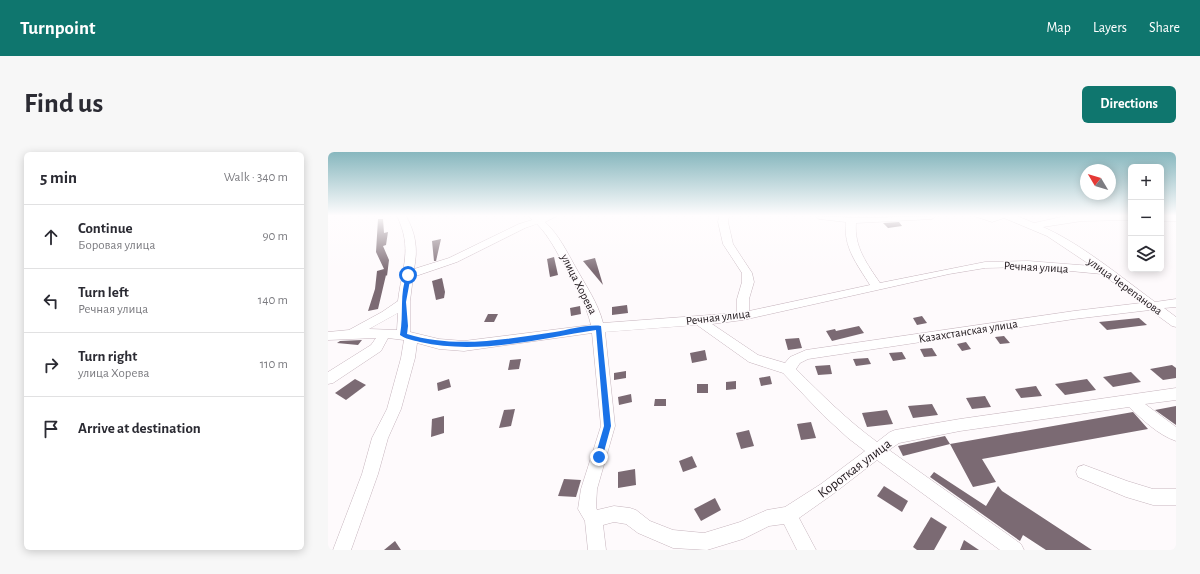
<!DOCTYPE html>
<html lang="en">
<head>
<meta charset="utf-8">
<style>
	body { margin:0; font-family:"Alegreya Sans",sans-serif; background:#f7f7f7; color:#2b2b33 }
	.controls { position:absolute; right:12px; top:12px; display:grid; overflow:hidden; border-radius:6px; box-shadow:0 2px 10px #0003 }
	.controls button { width:36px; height:36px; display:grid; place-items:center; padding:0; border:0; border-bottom:1px solid #e1e1e2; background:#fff; color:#2b2b33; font:20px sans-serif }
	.compass { position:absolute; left:752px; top:12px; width:36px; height:36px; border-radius:50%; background:#fff; box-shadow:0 2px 10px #0003; rotate:308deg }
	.stop { position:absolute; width:12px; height:12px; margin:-9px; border:3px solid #1a73e8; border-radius:50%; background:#fff }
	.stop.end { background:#1a73e8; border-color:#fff; box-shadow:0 1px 4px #0008 }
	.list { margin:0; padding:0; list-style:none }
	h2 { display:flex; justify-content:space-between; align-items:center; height:52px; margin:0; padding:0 16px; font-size:17px }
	h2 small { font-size:13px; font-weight:400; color:#7c7c81 }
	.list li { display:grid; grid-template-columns:26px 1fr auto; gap:12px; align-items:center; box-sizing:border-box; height:64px; padding:0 16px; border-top:1px solid #e1e1e2 }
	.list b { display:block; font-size:15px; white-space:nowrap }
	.list p { margin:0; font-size:13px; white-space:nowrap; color:#7c7c81 }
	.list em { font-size:13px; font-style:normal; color:#7c7c81 }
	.icon { flex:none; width:22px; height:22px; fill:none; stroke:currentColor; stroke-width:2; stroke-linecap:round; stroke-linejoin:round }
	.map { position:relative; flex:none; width:848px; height:398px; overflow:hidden; border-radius:6px }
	header { display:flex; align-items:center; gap:24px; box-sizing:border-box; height:56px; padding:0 20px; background:#0f766e; color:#fff }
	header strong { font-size:19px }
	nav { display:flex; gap:22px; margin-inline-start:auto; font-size:14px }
	.intro { display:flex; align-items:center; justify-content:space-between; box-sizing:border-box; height:96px; padding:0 24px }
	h1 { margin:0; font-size:28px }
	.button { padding:10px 18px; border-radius:6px; background:#0f766e; color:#fff; font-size:14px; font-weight:700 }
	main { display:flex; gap:24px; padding:0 24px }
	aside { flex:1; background:#fff; border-radius:6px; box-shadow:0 2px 10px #0003 }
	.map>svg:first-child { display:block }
	.building { fill:#7b6a73 }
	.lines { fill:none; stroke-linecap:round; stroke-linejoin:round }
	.minor-casing { stroke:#c6b4bd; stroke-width:1 }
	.minor { fill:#fff; fill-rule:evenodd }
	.route { fill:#1a73e8 }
	.labels { text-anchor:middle; stroke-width:3; stroke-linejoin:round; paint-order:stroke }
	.street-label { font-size:12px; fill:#1d161a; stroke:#fefafc }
	.near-street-label { font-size:14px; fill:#1d161a; stroke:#fefafc }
</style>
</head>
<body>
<header>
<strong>Turnpoint</strong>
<nav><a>Map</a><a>Layers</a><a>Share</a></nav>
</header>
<div class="intro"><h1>Find us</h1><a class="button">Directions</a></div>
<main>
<aside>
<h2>5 min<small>Walk · 340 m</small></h2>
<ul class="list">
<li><svg class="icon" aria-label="ahead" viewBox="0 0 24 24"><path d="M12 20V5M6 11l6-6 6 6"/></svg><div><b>Continue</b><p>Боровая улица</p></div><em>90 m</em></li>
<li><svg class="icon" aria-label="left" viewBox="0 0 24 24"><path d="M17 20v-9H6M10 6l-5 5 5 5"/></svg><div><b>Turn left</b><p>Речная улица</p></div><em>140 m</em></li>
<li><svg class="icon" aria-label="right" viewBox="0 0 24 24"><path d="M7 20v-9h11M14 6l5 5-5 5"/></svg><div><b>Turn right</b><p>улица Хорева</p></div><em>110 m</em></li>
<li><svg class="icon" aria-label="arrive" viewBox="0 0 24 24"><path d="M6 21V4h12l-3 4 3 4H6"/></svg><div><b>Arrive at destination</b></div></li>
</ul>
</aside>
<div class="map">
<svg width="848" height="398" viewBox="0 0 848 398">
	<rect width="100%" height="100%" fill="#fefafc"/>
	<g class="building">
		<path d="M50,67H55L56,81L60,80L58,93L55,94L61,108L59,124L58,123L50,157L40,159L47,137L49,119L56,117L48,100Z"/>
		<path d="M571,70L574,74L560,76L555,71Z"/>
		<path d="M113,87L108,109H106L104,89Z"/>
		<path d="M226,105L230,123L222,125L219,107Z"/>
		<path d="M267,106L275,133L255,109Z"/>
		<path d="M114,126L117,140L116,146L108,148L104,129Z"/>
		<path d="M299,153L300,161L284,163V155Z"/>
		<path d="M252,154L253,162L243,164L242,156Z"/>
		<path d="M160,162H170L166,170H156Z"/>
		<path d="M594,164L599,171L589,173L585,166Z"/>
		<path d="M811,166L819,173L779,178L771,170Z"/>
		<path d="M531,174L536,181L504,189L498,179L507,177L508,179Z"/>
		<path d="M676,184L682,191L672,192L667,185Z"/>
		<path d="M471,186L474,196L460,198L457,187Z"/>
		<path d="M34,188L30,193L9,191L12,189Z"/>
		<path d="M638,190L643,197L634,199L629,192Z"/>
		<path d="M604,196L609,204L596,205L592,197Z"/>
		<path d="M377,198L379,208L364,211L362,201Z"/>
		<path d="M574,200L578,207L565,209L561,201Z"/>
		<path d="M540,206L543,212L528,214L525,207Z"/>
		<path d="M193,207L191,217L180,218L182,208Z"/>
		<path d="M502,213L504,222L490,223L487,214Z"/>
		<path d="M844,213L848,216V226L835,228L822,217Z"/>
		<path d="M298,219V226L286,228V221Z"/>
		<path d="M803,220L813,230L785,235L775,225Z"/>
		<path d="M442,224L444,232L433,234L431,226Z"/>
		<path d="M27,227L38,233L18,248L7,241Z"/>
		<path d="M121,227L123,235L110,239L109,231Z"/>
		<path d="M759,227L768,238L737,243L727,232Z"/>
		<path d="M408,229V237L398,238V230Z"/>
		<rect x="369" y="232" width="11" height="9"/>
		<path d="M708,234L714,244L693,246L687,237Z"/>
		<path d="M303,242L304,250L291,253L290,245Z"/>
		<path d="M657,244L663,255L644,257L638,246Z"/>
		<path d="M327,247H338V254H326Z"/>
		<path d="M604,252L610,263L585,266L580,254Z"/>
		<path d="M848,254V273L827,258Z"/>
		<path d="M187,257L183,274L171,276L176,258Z"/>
		<path d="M559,258L565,272L539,275L534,261Z"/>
		<path d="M805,260L820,277L654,307L668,330L645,335L622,292Z"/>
		<path d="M116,264V281L103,285L104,267Z"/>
		<path d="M483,270L488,286L473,288L469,272Z"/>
		<path d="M421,278L426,294L413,297L408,281Z"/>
		<path d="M617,284L622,292L575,304L570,294Z"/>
		<path d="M364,304L369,315L355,320L351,309Z"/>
		<path d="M307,317L308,333L290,336V320Z"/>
		<path d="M606,320L658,354L670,334L674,339L764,398H718L695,383L692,389L602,325Z"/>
		<path d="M236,327L253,328L248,345L230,344Z"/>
		<path d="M556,334L580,349L574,360L549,344Z"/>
		<path d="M387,346L393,358L373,369L366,357Z"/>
		<path d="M603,365L619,375L606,398H589L585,395Z"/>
		<path d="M636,388L651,398H632Z"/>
		<path d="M67,389L73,398H56Z"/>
	</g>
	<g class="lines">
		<g class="minor-casing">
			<g id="minor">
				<path d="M69,64H78C88,82 90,97 86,117L121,106L191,72L204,68L201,64H229L217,70C231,83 239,100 248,116C258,134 270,151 275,171L409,161V147L414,130V121L395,92L390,70L391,64H401L400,70L405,92L424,121L426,130L421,147V159L542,133C529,112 515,95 518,70L491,67L487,64L534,66L608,64L604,67L528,71C526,95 539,112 552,131L657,110L700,109L764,114L719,84L676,66L664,70L646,64H689L706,71L738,64H803V68L754,69L715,75C752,91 793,125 827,150L848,147V155L836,156L848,165V175L844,174L822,158L746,167L480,207L472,211L468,217C494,243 519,268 549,290L562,280L567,278L632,267L848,236V248L817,252L848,275V289C830,283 814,267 801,255L632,279L571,291L561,298L693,392L696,398H672L549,308L505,342L471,366L488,398H469L456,372L441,374L415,387L379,398L345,396L310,381L298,372L286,370L275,373L278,398H260L257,369L250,357L253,337L273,274L264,181L136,199L111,197L89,191L87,206L73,257L60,286L50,322L23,398H5L34,322L44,286L59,257L73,206L76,188L60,186L53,199L5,231L0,232V220L43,193L48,186L0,188V180L21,178L54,160L70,149C74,115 85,97 69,64ZM209,72C222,85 229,101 238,116C248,135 258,152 263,173L136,189L111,187L82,180V149L85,125L129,110L197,76ZM700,115L774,122L813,151L746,159L478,198L462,205L457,211L430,203L384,172L415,168L621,122L657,116ZM70,161L69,178L41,177ZM369,173L421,210L455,221L495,263L520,286L537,299L493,332L457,355L439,358L412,370L376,381L345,378L322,369L308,358L302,356L286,354L269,358L268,355L269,337L287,274L277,180Z"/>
				<rect x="833" y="64" width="15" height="5"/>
				<path d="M756,313L799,329L825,337H848V353H825L798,345L750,325L748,320L750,315Z"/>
			</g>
		</g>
		<use href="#minor" class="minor"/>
	</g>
	<linearGradient id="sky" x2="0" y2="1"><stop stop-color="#87b7be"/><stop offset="0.53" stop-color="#fffdfe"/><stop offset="1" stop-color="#fffdfe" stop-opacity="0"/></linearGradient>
	<rect width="848" height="120" fill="url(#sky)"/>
	<path class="route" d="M79,122L83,123L78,150L80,174L79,182C128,197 177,187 227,180C240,178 261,172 273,174L283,274L274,307H268L267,305L276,274L268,178C210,187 149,203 92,190C85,188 77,187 72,183C76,162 71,142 79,122Z"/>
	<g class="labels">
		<g class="street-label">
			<text transform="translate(708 115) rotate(3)" y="4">Речная улица</text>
			<text transform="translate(251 132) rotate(63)" y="4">улица Хорева</text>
			<text transform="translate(797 134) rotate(36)" y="4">улица Черепанова</text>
			<text transform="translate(390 165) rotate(-7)" y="4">Речная улица</text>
			<text transform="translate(640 179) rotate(-9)" y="4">Казахстанская улица</text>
		</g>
		<g class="near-street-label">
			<text transform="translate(526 316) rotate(-37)" y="5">Короткая улица</text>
		</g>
	</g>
</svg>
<div class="controls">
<button>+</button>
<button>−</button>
<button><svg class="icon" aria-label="layers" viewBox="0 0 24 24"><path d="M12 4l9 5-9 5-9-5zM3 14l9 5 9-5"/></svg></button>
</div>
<svg class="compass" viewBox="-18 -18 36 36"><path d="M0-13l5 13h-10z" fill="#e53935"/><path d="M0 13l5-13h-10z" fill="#7c7c81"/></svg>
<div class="stop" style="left:80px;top:123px"></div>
<div class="stop end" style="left:271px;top:305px"></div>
</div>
</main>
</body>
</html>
